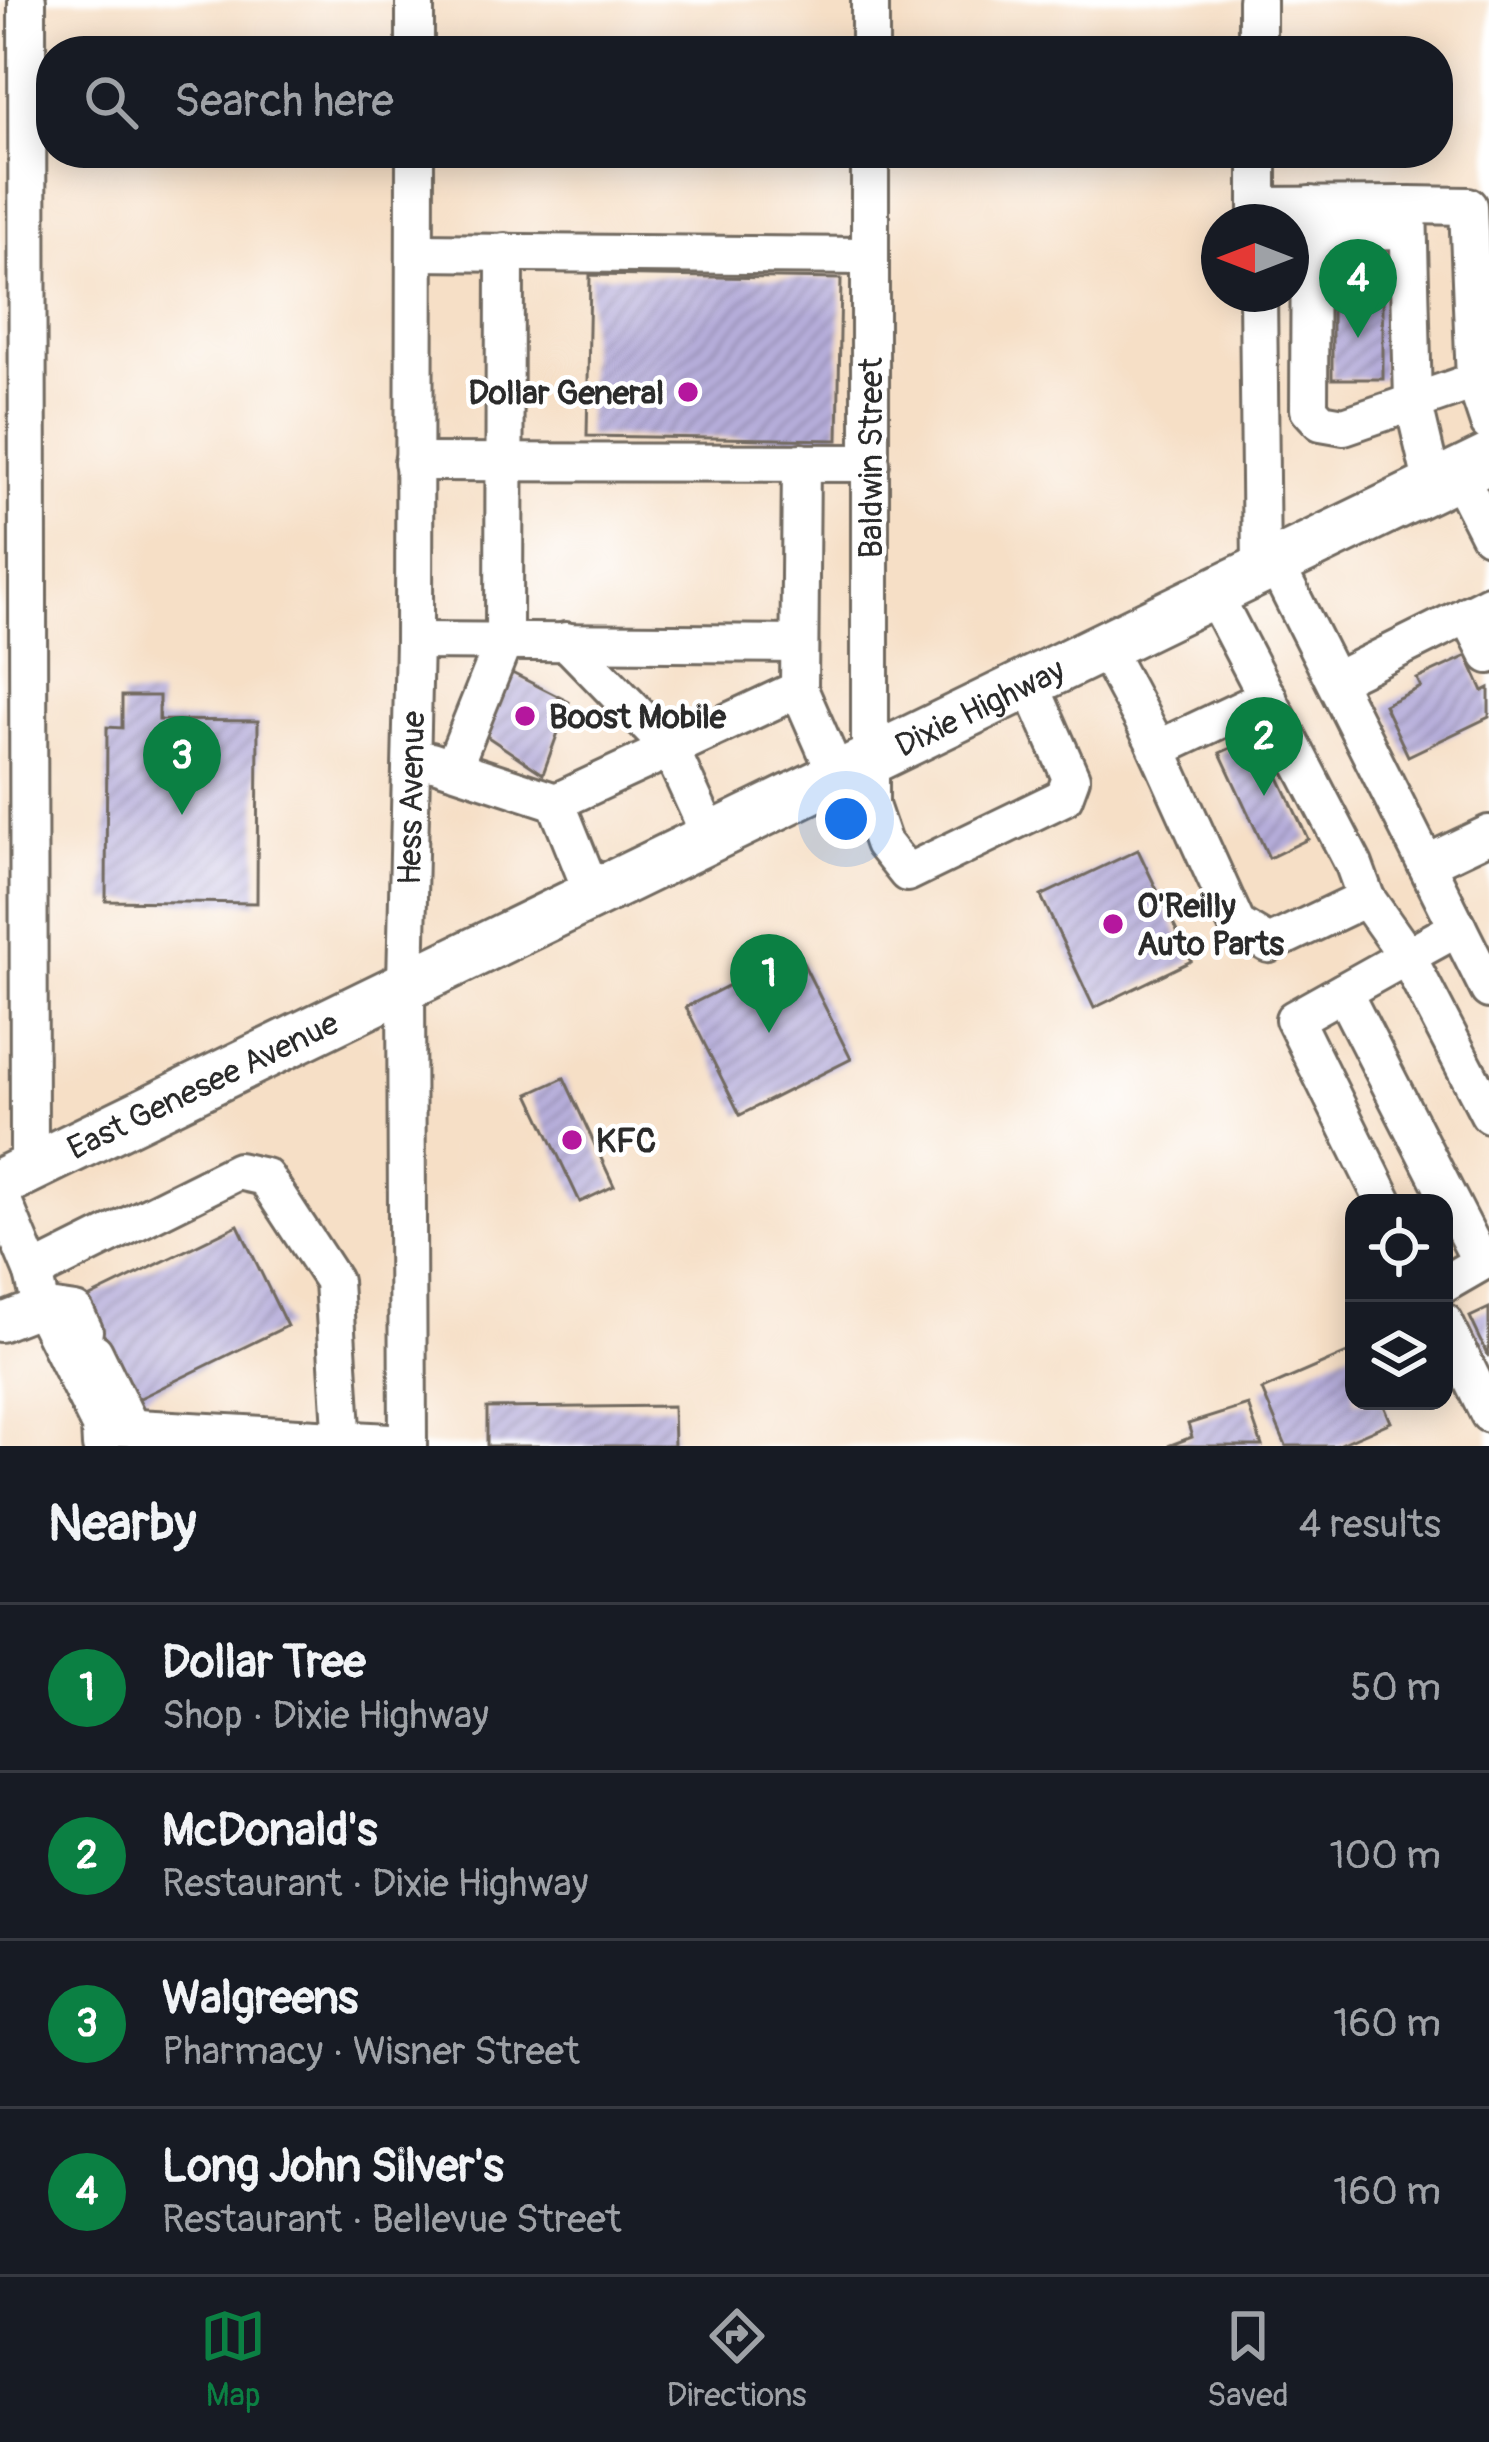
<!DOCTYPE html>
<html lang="en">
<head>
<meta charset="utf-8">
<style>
	body { margin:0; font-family:Pangolin,sans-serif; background:#242831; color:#f1f3f6 }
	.controls { position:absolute; right:36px; bottom:36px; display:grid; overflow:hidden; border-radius:24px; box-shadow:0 6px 30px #0003 }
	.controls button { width:108px; height:108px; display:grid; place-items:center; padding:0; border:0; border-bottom:3px solid #363941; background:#171b24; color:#f1f3f6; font:60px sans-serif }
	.compass { position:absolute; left:1201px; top:204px; width:108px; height:108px; border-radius:50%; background:#171b24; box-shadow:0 6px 30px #0003; rotate:270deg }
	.you { position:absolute; left:846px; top:819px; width:42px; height:42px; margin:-30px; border:9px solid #fff; border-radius:50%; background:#1a73e8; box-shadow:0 0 0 18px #1a73e833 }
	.badge { display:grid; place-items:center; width:78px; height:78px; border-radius:50%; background:#0b8043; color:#fff; font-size:39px; font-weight:700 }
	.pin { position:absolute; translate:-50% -99px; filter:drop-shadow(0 3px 6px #0008) }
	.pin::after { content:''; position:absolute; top:63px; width:42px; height:36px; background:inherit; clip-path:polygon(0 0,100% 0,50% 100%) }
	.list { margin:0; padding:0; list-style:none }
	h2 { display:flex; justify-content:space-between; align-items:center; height:156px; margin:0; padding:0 48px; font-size:51px }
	h2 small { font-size:39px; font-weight:400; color:#9ea1a6 }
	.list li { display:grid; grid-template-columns:78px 1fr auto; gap:36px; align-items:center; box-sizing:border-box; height:168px; padding:0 48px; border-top:3px solid #363941 }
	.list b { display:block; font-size:45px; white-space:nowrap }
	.list p { margin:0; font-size:39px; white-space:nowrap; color:#9ea1a6 }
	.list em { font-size:39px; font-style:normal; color:#9ea1a6 }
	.icon { flex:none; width:66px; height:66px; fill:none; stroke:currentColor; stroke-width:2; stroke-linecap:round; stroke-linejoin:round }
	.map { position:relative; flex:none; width:1489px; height:1446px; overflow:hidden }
	.search { position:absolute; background:#171b24; box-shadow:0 6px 30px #0003; left:36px; right:36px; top:36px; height:132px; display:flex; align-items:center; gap:30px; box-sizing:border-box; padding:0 42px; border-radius:48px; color:#9ea1a6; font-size:45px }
	.sheet { height:828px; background:#171b24 }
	nav { display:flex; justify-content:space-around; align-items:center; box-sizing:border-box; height:168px; border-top:3px solid #363941; background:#171b24; font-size:33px; color:#9ea1a6 }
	nav a { display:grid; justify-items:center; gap:6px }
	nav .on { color:#0b8043 }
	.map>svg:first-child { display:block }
	.building { fill:url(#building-hatch) }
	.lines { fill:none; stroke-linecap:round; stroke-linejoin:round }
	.minor-casing { stroke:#726a61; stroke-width:42 }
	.major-casing { stroke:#726a61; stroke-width:54 }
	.minor { stroke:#fff; stroke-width:36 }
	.major { stroke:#fff; stroke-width:48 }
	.poi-dot { fill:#b5179e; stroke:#fff; stroke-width:4.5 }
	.labels { text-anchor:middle; stroke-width:9; stroke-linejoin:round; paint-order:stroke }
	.poi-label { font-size:33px; font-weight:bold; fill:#2b2b2b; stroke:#fff; text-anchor:start }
	.street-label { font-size:33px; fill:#2b2b2b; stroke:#fff }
</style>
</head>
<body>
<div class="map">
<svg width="1489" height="1446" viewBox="0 0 1489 1446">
	<defs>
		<pattern id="building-hatch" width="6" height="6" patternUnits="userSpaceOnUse" patternTransform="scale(3)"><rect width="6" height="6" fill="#b6adda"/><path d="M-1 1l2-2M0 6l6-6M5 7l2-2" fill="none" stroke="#948db1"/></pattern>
	</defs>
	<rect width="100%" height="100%" fill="#fff"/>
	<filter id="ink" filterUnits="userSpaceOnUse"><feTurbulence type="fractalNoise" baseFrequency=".00833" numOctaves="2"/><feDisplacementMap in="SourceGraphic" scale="24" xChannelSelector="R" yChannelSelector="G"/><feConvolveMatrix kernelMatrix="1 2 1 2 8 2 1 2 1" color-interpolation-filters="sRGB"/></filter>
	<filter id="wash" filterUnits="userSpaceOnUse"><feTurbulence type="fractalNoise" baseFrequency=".004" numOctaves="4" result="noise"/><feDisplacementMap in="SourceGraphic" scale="48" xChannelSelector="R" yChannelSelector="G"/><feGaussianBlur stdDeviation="2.7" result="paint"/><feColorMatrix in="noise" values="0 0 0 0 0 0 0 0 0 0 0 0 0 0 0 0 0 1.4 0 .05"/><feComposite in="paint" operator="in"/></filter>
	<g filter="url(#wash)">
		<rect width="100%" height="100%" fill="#f6dfc6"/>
		<g id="blocks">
			<g class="building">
				<path d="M590,275L841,279L838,440L587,436Z"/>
				<rect x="1332" y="297" width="51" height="82"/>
				<path d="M1467,656L1483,691L1489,688V717L1408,756L1384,705L1421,687L1417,679Z"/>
				<path d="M512,673L569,702L543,774L479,731Z"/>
				<path d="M122,696H159V720L258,721L257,903L106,901L107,727L122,728Z"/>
				<path d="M1259,735L1308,839L1269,858L1220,753Z"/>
				<path d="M1138,850L1191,961L1094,1008L1041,896Z"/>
				<path d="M797,951L851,1059L740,1115L686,1007Z"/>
				<path d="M564,1078L614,1186L580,1202L529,1094Z"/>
				<path d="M238,1225L287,1326L136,1400L74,1337L86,1299Z"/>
				<path d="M1489,1308V1357L1470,1317Z"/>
				<path d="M1354,1350V1401H1382L1391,1422L1336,1446H1286L1262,1390Z"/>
				<path d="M1248,1405L1262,1446H1168L1192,1437L1188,1424Z"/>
				<path d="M673,1406L674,1446H487V1408Z"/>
			</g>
		</g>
	</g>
	<g filter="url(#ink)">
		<use href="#blocks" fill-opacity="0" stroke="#726a61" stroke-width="3"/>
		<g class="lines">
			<g class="minor-casing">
				<g id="minor">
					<path d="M27,0L29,1167"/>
					<path d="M415,0V51"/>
					<path d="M1257,0V51"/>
					<path d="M870,51V0"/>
					<path d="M870,153V805L883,843L907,873L1064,797L1071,778L1030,684"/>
					<path d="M1258,153V222"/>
					<path d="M1310,205L1309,409L1321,422L1344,426L1475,381"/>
					<path d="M1408,205L1468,206L1475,381L1489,423"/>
					<path d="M1258,206L1408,205L1413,401L1433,486"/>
					<path d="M416,252L869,256"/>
					<path d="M1322,278V253L1330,237L1348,231L1408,230"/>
					<path d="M1258,294L1261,569"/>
					<path d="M413,462L871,463"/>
					<path d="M801,462L799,689L838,778"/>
					<path d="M1458,474L1489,535"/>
					<path d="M1275,563L1426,864"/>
					<path d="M1213,593L1354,865L1366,898L1407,956L1294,1019L1385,1203"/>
					<path d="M1468,614L1489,655"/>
					<path d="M414,641L799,644"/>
					<path d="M566,641L670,748L711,838"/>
					<path d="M1104,647L1153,739L1237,925L1269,944L1366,898"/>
					<path d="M1336,680L1489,604"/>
					<path d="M1158,749L1268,697"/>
					<path d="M431,761L556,802L593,894"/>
					<path d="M453,768L504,641L505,252"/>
					<path d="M556,802L799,689"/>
					<path d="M1489,834L1426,864L1489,990"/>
					<path d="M1458,928L1407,956L1489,1114"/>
					<path d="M1343,992L1481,1262"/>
					<path d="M0,1194L33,1273L41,1307L100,1426L101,1446"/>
					<path d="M33,1273L238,1171L265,1177L333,1281L343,1446"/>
					<path d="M1444,1284L1489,1258"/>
					<path d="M1444,1322L1489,1414"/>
					<path d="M0,1323L41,1307L75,1312L84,1331"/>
					<path d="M94,1352L130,1426"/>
					<path d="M100,1426L408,1443"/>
					<path id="s1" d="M408,1446L406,982L414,641L415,153"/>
				</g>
			</g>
			<g class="major-casing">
				<g id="major">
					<path id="s2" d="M0,1183L1489,459"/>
				</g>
			</g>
			<use href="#minor" class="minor"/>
			<use href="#major" class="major"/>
		</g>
	</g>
	<g class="poi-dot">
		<circle cx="688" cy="392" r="12"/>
		<circle cx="525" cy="716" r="12"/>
		<circle cx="1113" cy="924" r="12"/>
		<circle cx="572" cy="1140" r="12"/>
	</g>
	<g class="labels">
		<g class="poi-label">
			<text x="664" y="404" text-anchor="end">Dollar General</text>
			<text x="549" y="728">Boost Mobile</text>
			<text x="1137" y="917">O'Reilly<tspan x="1137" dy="38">Auto Parts</tspan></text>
			<text x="596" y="1152">KFC</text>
		</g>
		<g class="street-label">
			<text transform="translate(870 458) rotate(-90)" y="12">Baldwin Street</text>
			<text dy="12" stroke="none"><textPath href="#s2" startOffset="1089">Dixie Highway</textPath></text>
			<text dy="12" stroke="none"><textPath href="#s1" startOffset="648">Hess Avenue</textPath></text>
			<text dy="12" stroke="none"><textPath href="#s2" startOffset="225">East Genesee Avenue</textPath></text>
		</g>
	</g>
</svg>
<div class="controls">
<button><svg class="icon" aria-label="locate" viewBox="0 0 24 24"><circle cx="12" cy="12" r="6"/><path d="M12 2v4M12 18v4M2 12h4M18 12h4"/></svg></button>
<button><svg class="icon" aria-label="layers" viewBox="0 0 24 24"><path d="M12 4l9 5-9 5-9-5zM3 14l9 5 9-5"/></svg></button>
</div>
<svg class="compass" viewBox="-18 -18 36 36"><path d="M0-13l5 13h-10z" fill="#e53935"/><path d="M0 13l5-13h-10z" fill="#9ea1a6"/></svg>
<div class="you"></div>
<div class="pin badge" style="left:769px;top:1033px">1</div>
<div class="pin badge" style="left:1264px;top:796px">2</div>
<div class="pin badge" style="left:182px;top:815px">3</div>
<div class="pin badge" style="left:1358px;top:338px">4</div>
<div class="search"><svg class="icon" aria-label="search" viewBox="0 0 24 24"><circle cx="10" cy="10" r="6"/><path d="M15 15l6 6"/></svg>Search here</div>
</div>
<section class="sheet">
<h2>Nearby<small>4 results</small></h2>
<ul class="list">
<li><span class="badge">1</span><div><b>Dollar Tree</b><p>Shop · Dixie Highway</p></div><em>50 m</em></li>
<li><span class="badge">2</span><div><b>McDonald's</b><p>Restaurant · Dixie Highway</p></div><em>100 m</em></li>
<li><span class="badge">3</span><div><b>Walgreens</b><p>Pharmacy · Wisner Street</p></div><em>160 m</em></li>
<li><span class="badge">4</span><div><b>Long John Silver's</b><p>Restaurant · Bellevue Street</p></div><em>160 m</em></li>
</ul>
</section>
<nav>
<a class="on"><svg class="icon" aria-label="map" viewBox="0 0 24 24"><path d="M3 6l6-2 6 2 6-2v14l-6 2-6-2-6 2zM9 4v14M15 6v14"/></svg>Map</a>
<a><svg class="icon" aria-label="directions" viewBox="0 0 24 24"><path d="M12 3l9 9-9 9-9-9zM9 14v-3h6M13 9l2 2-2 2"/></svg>Directions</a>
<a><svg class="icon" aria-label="saved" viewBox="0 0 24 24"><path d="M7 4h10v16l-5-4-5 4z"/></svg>Saved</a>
</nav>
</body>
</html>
